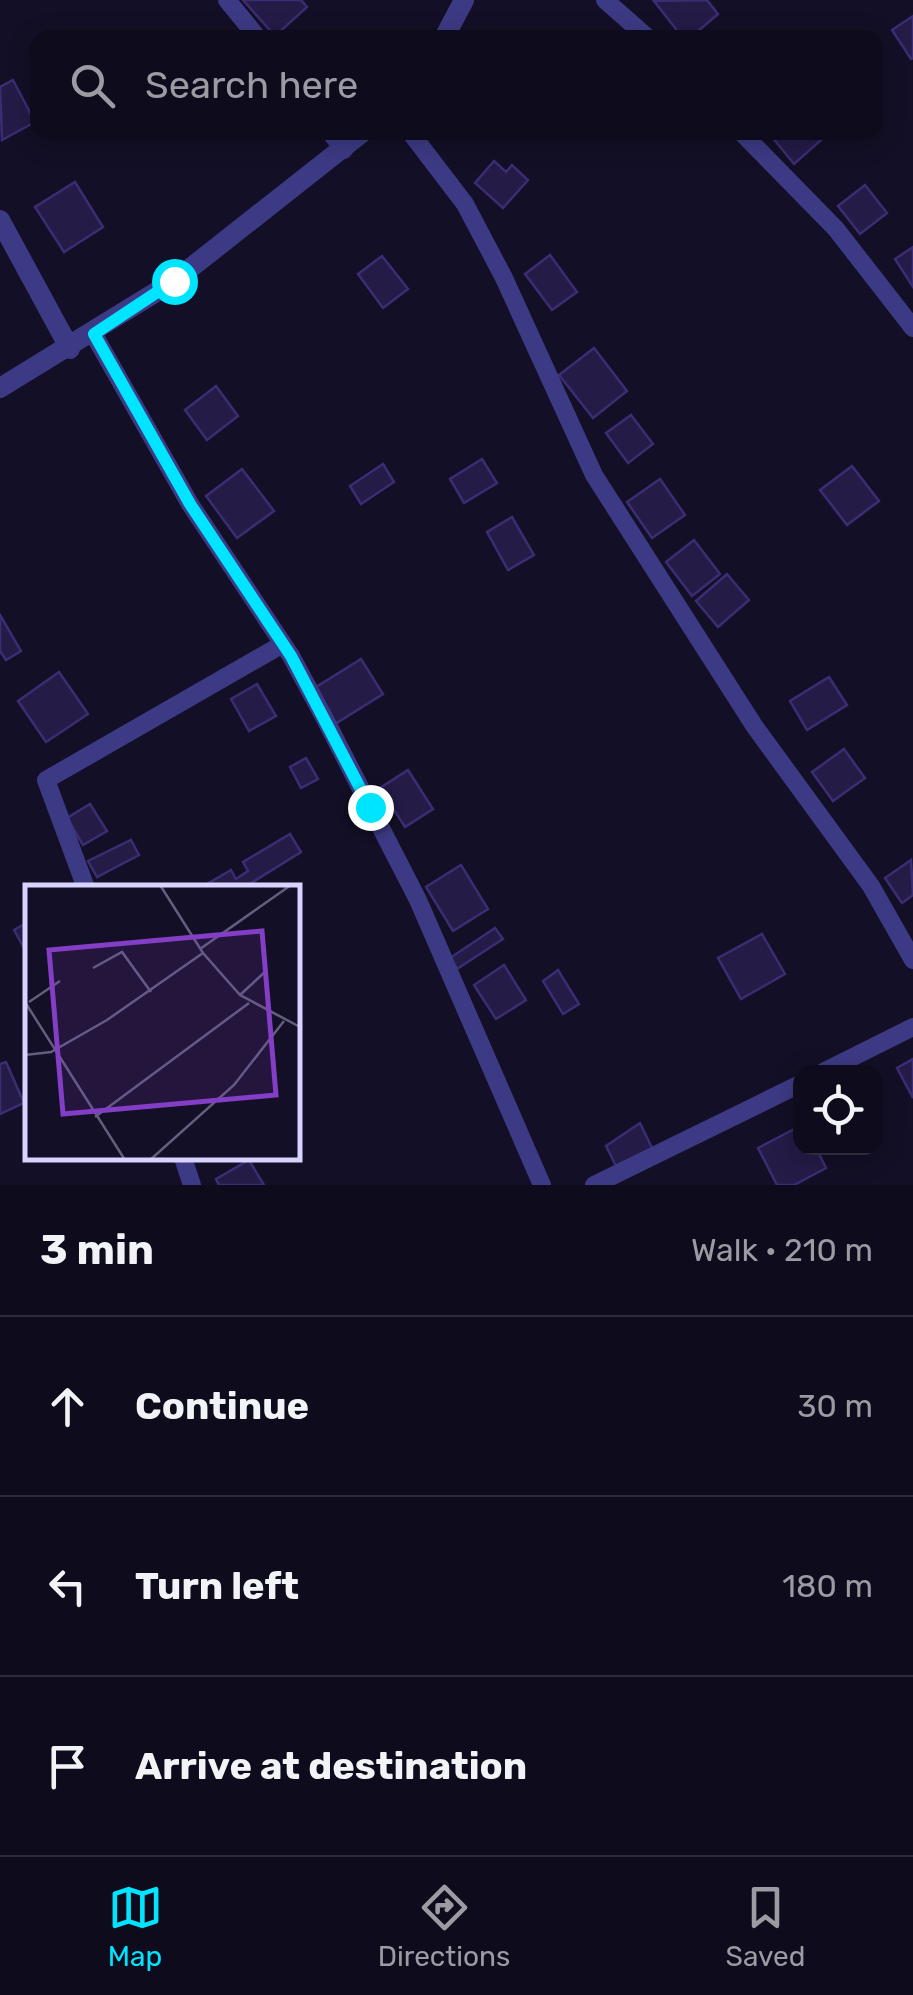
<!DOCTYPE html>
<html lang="en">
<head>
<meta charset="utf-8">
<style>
	body { margin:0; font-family:Rubik,sans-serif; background:#171425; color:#f1f3f6 }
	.controls { position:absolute; right:30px; bottom:30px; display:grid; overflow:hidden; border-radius:20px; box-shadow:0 5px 25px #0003 }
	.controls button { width:90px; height:90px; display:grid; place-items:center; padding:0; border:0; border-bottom:2px solid #2e2b3b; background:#0e0b1c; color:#f1f3f6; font:50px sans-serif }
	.stop { position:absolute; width:30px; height:30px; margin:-22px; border:8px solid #00e5ff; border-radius:50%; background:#fff }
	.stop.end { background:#00e5ff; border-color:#fff; box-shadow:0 2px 10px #0008 }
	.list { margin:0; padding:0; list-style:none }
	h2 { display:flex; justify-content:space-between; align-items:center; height:130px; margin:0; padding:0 40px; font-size:42px }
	h2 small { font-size:32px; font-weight:400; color:#9b9ba3 }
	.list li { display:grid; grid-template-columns:65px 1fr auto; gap:30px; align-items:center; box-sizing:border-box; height:180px; padding:0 40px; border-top:2px solid #2e2b3b }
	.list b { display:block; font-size:38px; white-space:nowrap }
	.list em { font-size:32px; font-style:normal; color:#9b9ba3 }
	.icon { flex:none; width:55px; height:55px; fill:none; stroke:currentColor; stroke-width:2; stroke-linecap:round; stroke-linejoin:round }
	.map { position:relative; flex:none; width:913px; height:1185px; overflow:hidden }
	.search { position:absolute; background:#0e0b1c; box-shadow:0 5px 25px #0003; left:30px; right:30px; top:30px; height:110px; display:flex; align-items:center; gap:25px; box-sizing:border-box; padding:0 35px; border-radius:20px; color:#9b9ba3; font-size:38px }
	.sheet { height:670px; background:#0e0b1c }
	nav { display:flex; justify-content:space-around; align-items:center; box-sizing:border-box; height:140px; border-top:2px solid #2e2b3b; background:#0e0b1c; font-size:28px; color:#9b9ba3 }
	nav a { display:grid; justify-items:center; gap:5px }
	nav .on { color:#00e5ff }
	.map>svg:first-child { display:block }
	.building { fill:#241b47; stroke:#3b2d73; stroke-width:2.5 }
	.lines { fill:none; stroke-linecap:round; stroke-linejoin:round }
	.minor { stroke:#3d3a85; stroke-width:18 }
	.tertiary { stroke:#3d3a85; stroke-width:20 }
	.route { stroke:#00e5ff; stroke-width:12 }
	.inset-road { fill:none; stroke:#625e7d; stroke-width:2.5 }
	.view { fill:#843dc5; fill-opacity:0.15; stroke:#843dc5; stroke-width:5 }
	.inset-edge { fill:none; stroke:#d9d4ff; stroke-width:5 }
</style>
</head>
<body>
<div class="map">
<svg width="913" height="1185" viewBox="0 0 913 1185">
	<rect width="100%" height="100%" fill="#130f26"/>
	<g class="building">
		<path d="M243,0H301L307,7L275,36Z"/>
		<path d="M707,0L718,14L690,38H683L654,1Z"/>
		<path d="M913,16V58L911,59L892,30Z"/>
		<path d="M13,80L35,122L2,140L0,87Z"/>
		<path d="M768,132H829V133L794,164Z"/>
		<path d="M494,161L506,172L512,165L528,180L503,208L475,183Z"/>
		<path d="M75,182L103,227L64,252L35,207Z"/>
		<path d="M865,185L887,213L860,234L838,206Z"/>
		<path d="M913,247V287L895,259Z"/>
		<path d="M550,255L577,292L552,310L525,274Z"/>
		<path d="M382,256L408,289L383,308L358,274Z"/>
		<path d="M594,348L627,391L593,418L559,375Z"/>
		<path d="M216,386L238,416L207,440L185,410Z"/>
		<path d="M631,415L653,444L628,463L606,433Z"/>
		<path d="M482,459L497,483L464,503L450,479Z"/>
		<path d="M383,464L394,482L361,504L350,486Z"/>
		<path d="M852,466L879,501L847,525L820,490Z"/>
		<path d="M242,469L274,511L237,538L206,496Z"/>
		<path d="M660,479L685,515L652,538L627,502Z"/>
		<path d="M512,517L534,555L508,570L487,532Z"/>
		<path d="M694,540L720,574L692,596L666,562Z"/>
		<path d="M727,574L749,600L718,627L696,601Z"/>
		<path d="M0,615L21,651L6,660L0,651Z"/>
		<path d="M361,659L383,694L335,724L313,689Z"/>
		<path d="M59,672L88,714L46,742L18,701Z"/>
		<path d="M829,677L847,705L807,730L790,701Z"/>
		<path d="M257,684L276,716L249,731L231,699Z"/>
		<path d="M844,749L865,778L833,801L812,772Z"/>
		<path d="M306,758L318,779L301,788L290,767Z"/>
		<path d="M408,770L433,809L405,827L380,788Z"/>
		<path d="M90,804L107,831L83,845L67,818Z"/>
		<path d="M290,834L301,852L243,888H209L207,884L231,870L236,879L248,871L243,862Z"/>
		<path d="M131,840L139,855L97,877L88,861Z"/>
		<path d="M911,860L913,895L902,903L885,878Z"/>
		<path d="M461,865L488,909L453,931L426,887Z"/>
		<path d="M28,922V955L14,930Z"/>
		<path d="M495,928L503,939L457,969L450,958Z"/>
		<path d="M762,934L785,974L741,999L718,958Z"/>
		<path d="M504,965L526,1000L496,1019L474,985Z"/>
		<path d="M558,970L579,1004L563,1014L543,981Z"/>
		<path d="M913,1059V1098L897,1068Z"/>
		<path d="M6,1062L24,1103L0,1114V1064Z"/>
		<path d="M640,1123L653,1150L617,1168L606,1146Z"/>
		<path d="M800,1126V1148H816L826,1168L794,1185H777L758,1148Z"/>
		<path d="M249,1160L264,1185H219L216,1179Z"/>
	</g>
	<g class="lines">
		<g class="minor">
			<path d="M227,0L258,38"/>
			<path d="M605,0L648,38"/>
			<path d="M330,132L344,150"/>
			<path d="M410,132L465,204L504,278L594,475L755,727L871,886L913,960"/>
			<path d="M741,132L836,229L913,328"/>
			<path d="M94,335L190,504L291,656L325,719L418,900L542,1185"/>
			<path d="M86,888L46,780L283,644"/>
			<path d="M823,1072L913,1027"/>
			<path d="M183,1158L192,1185"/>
			<path d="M594,1185L800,1084"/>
		</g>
		<g class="tertiary">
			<path d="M444,38L464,0"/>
			<path d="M0,220L70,349"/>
			<path d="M0,388L174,281L363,132"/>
		</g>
	</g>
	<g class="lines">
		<path class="route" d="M174,281L94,334L190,504L291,656L370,807"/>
	</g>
	<g transform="translate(25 885)">
		<rect width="275" height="275" fill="#130f26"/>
		<path class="inset-road" d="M135,0L178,68L215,110L275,142M175,64L266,0M68,83L97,67L126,107M215,110L242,85M0,117L100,275M4,117L35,96M0,170L26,167L82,135L178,68M70,232L224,118M125,275L209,200L259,136"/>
		<path class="view" d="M237,46L251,210L38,229L24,65Z"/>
		<rect width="275" height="275" class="inset-edge"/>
	</g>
</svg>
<div class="controls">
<button><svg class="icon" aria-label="locate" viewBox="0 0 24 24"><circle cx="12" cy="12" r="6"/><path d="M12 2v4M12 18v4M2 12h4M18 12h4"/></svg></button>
</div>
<div class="stop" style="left:174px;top:281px"></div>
<div class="stop end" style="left:370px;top:807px"></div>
<div class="search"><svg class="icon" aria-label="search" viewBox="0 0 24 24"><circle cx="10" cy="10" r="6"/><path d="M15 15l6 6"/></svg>Search here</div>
</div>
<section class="sheet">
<h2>3 min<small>Walk · 210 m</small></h2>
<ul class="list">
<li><svg class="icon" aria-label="ahead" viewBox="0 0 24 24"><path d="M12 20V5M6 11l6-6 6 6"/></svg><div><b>Continue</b></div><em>30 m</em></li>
<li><svg class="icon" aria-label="left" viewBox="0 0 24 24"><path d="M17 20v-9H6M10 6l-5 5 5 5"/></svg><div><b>Turn left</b></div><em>180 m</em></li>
<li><svg class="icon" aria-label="arrive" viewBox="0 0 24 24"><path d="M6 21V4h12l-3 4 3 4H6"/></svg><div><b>Arrive at destination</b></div></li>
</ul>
</section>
<nav>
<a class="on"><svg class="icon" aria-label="map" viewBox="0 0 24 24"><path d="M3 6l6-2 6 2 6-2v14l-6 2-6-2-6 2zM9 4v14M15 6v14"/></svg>Map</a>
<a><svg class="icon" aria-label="directions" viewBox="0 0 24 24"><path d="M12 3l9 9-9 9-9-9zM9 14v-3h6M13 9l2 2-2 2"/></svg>Directions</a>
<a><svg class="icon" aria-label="saved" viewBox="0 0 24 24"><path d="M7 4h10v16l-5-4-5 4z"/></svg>Saved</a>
</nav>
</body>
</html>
